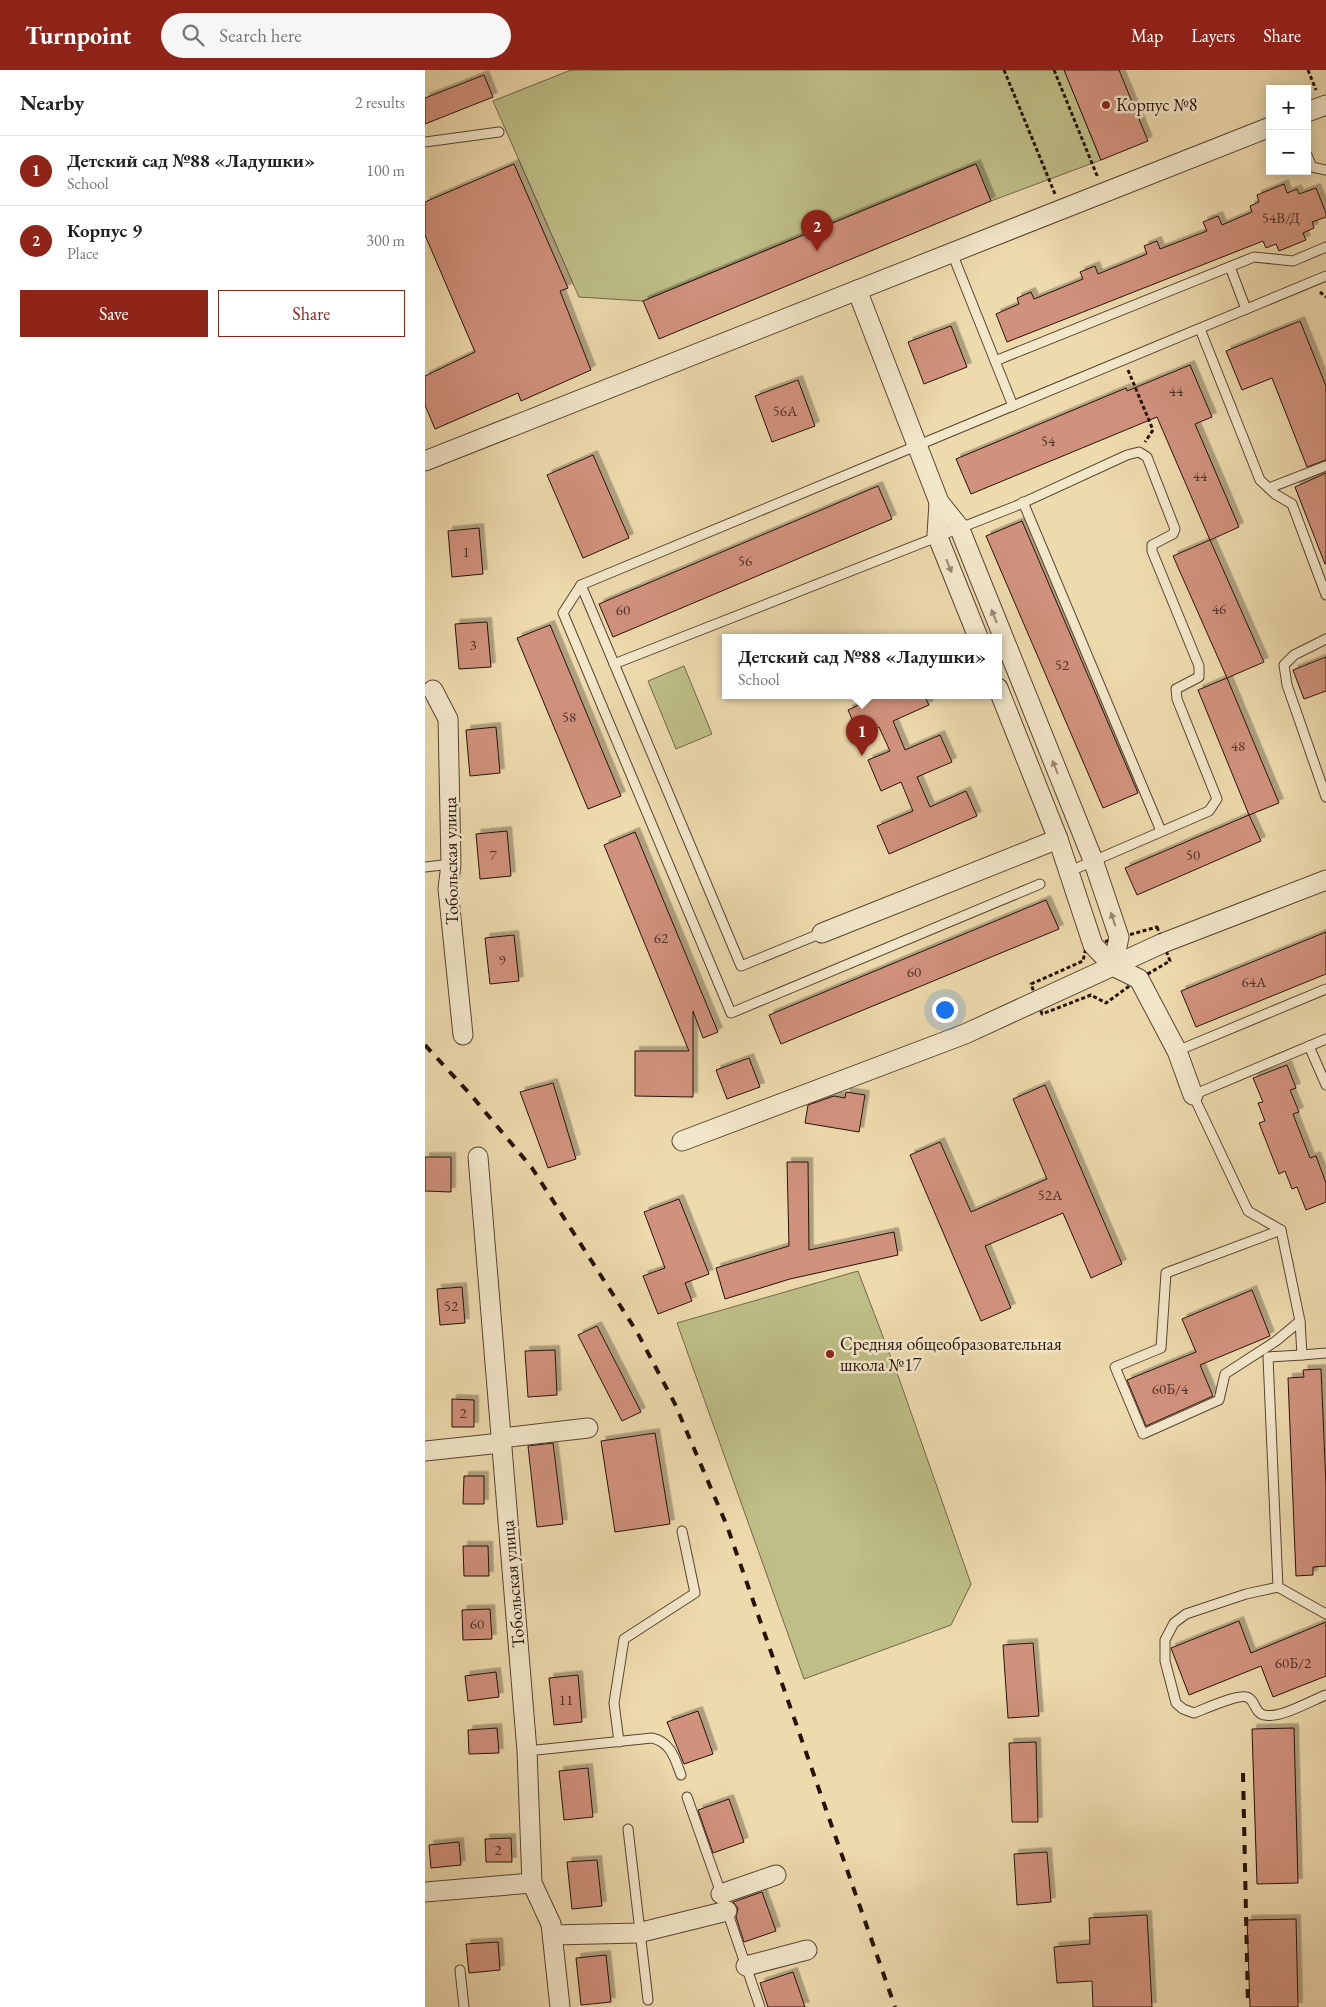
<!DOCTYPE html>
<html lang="en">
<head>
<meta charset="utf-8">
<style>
	body { margin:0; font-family:"EB Garamond",serif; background:#f6f6f6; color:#222 }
	.controls { position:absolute; right:15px; top:15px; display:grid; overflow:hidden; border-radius:0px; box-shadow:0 2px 12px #0003 }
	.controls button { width:45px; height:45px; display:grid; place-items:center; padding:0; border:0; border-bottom:1px solid #e0e0e0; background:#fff; color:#222; font:25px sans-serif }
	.you { position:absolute; left:519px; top:939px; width:18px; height:18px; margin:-12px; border:4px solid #fff; border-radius:50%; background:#1a73e8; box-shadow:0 0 0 8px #1a73e833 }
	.badge { display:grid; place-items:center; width:32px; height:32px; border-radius:50%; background:#8f2418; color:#fff; font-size:16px; font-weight:700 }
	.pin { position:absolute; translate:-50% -41px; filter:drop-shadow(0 1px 2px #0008) }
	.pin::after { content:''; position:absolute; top:26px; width:18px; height:15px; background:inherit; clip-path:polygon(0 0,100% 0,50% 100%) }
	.popup { position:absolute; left:297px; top:564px; width:280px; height:65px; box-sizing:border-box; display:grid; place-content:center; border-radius:0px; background:#fff; filter:drop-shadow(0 1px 4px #0005); font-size:16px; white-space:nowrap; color:#767676 }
	.popup b { font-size:19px; color:#222 }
	.popup::after { content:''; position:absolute; left:50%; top:100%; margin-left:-10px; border:10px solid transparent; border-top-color:#fff }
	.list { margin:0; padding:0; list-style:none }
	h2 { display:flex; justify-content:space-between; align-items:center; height:65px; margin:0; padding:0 20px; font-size:21px }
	h2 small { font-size:16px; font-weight:400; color:#767676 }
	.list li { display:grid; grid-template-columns:32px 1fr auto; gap:15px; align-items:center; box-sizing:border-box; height:70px; padding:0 20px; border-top:1px solid #e0e0e0 }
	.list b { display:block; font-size:19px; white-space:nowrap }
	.list p { margin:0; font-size:16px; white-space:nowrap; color:#767676 }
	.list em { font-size:16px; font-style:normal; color:#767676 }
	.actions { display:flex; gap:10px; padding:15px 20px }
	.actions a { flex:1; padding:11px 0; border:1px solid #8f2418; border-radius:0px; text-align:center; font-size:18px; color:#8f2418 }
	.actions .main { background:#8f2418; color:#fff }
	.icon { flex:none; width:28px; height:28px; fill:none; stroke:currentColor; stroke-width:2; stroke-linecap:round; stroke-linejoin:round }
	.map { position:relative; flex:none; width:901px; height:1937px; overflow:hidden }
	header { display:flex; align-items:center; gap:30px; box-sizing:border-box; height:70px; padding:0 25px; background:#8f2418; color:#fff }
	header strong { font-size:24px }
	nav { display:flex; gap:28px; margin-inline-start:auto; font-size:18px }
	.search { width:350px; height:45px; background:#f6f6f6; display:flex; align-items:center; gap:12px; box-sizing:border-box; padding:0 18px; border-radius:28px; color:#767676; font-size:19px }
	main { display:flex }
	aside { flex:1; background:#fff }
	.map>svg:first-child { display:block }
	.green { fill:#bebe86; stroke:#726848 }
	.building { fill:#d1927d; stroke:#271209; filter:url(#shadow) }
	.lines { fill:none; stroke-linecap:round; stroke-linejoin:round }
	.lane-casing { stroke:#584432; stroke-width:11 }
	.street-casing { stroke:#584432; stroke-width:21 }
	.path { stroke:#271209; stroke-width:3; stroke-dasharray:4 2.5; stroke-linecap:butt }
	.lane { stroke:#f3e7ca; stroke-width:9 }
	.street { stroke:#f3e7ca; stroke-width:19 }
	.rail { stroke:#271209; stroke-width:4; stroke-dasharray:9 9; stroke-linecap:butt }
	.oneway { fill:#978773 }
	.poi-dot { fill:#8f2418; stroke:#f3e7ca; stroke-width:2 }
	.labels { text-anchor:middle; stroke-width:5; stroke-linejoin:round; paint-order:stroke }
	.number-label { font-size:15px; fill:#523226 }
	.poi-label { font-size:18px; fill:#271209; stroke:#f3e7ca; text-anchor:start }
	.street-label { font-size:18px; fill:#271209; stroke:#f3e7ca }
</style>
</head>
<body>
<header>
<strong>Turnpoint</strong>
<div class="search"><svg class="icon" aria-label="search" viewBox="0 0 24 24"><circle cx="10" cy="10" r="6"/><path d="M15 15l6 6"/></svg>Search here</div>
<nav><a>Map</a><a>Layers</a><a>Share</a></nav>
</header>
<main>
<aside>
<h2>Nearby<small>2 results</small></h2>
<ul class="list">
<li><span class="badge">1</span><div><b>Детский сад №88 «Ладушки»</b><p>School</p></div><em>100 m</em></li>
<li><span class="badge">2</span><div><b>Корпус 9</b><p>Place</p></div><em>300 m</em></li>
</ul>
<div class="actions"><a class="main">Save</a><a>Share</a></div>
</aside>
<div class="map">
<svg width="901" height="1937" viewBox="0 0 901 1937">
	<defs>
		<filter id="shadow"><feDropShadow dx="4.5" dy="-4.5" stdDeviation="0" flood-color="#0004"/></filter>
	</defs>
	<rect width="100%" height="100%" fill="#eddaad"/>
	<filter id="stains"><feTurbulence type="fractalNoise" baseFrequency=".004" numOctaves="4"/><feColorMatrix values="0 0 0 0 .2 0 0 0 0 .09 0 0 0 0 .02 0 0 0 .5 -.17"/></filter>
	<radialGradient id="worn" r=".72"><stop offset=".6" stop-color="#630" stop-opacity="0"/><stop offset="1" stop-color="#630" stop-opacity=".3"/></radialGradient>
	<g class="green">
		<path d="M146,0H639L676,90L566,131L550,94L218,231L154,227L68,31Z"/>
		<path d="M259,596L287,664L251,679L223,611Z"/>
		<path d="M433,1201L476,1314L546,1514L526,1555L379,1609L252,1253Z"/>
	</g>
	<g class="building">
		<path d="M639,0H694L723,71L676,90Z"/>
		<path d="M59,5L68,27L0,54V28Z"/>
		<path d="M89,94L143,218L135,221L166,300L96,331L93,323L10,359L0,335V306L50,282L0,165V132Z"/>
		<path d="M551,94L566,131L234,269L218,231Z"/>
		<path d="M859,114L862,123L872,119L874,124L891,118L901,143V147L887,152L889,158L878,163L881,170L854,181L851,174L841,178L838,171L582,272L571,244L594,234L592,228L606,222L609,229L658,209L655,202L670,196L673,204L722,184L719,176L732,171L735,179L782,161L778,152L793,146L797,155L827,142L825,136L834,132L832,125Z"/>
		<path d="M875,251L901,316V390L882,397L847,308L817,320L801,281Z"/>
		<path d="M526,256L542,297L499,314L483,272Z"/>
		<path d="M765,295L787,347L770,354L814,457L785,470L732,347L546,424L531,389L701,318L702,321Z"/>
		<path d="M373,310L390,356L347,372L330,326Z"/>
		<path d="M168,385L204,468L158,488L122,405Z"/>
		<path d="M901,403V494H900L870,417Z"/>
		<path d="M453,416L467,449L188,567L174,534Z"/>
		<path d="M597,451L713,723L678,738L561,466Z"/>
		<path d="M54,458L58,504L27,507L23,461Z"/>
		<path d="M785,470L839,592L802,608L748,486Z"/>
		<path d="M62,552L66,597L34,599L30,554Z"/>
		<path d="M125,555L196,726L163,739L92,568Z"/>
		<path d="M901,587V621L879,629L868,600Z"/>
		<path d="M802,608L854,733L824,745L773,620Z"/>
		<path d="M439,625H499L504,635L468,651L480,680L515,665L527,692L492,707L505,737L541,721L552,746L464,784L452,756L488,741L476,712L456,721L443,690L465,681L454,657L434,665L423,640L442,631Z"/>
		<path d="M71,657L75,703L45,706L41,660Z"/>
		<path d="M824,745L836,771L712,825L700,798Z"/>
		<path d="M82,761L86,806L55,809L51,764Z"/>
		<path d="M210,762L293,962L278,968L268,941V1027L210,1026V981H264L179,775Z"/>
		<path d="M621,830L634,859L356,974L344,945Z"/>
		<path d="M901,862V904L771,957L756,921Z"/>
		<path d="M89,865L94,911L65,914L60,868Z"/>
		<path d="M324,988L335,1017L302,1029L291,1000Z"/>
		<path d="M862,995L871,1018L865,1020L874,1042L868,1044L885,1088L891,1086L901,1113V1132L881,1140L872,1117L867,1119L860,1101L854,1104L834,1053L840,1051L833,1033L838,1032L828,1008Z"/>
		<path d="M128,1013L151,1089L123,1098L95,1022Z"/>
		<path d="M620,1015L697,1194L666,1208L638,1143L560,1176L586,1238L556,1251L485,1085L515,1072L546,1142L622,1109L588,1029Z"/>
		<path d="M421,1022L440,1025L434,1062L380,1053L383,1035L409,1026L420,1028Z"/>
		<path d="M0,1087H26V1122L0,1121Z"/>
		<path d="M362,1092H383L384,1180L469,1162L473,1185L365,1209L300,1229L291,1198L364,1176Z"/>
		<path d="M254,1129L284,1204L260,1213L267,1231L233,1244L218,1206L240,1198L219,1142Z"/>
		<path d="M37,1217L40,1253L15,1255L12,1219Z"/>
		<path d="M827,1220L845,1266L775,1295L788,1326L721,1356L702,1310L771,1282L757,1249Z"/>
		<path d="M172,1256L216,1342L197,1351L153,1265Z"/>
		<path d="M130,1280L132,1325L103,1327L100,1281Z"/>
		<path d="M896,1299L901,1415V1496L888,1497V1505L871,1506L863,1308L879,1307L878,1300Z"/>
		<path d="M27,1329L49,1330V1357H27Z"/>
		<path d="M230,1363L245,1454L190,1462L176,1371Z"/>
		<path d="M128,1373L138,1454L112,1457L103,1376Z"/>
		<path d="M39,1406H59V1434H38Z"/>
		<path d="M38,1476H63L64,1506H39Z"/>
		<path d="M65,1539L67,1569L38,1570L37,1540Z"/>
		<path d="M814,1551L826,1583L901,1552V1606L848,1627L836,1596L764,1625L746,1578Z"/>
		<path d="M608,1573L614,1646L583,1648L578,1575Z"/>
		<path d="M71,1602L74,1627L43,1631L40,1606Z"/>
		<path d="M153,1605L157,1652L129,1655L124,1608Z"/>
		<path d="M273,1641L288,1684L259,1694L242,1652Z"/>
		<path d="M72,1658L74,1683L44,1684L43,1660Z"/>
		<path d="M869,1658L873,1813L832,1814L827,1659Z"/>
		<path d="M611,1672L613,1752H587L584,1673Z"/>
		<path d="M163,1698L168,1747L139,1750L134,1701Z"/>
		<path d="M304,1729L319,1772L288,1783L273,1740Z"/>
		<path d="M86,1768L87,1792H61L60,1769Z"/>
		<path d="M34,1772L36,1795L6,1798L4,1775Z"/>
		<path d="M622,1782L626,1832L592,1835L589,1784Z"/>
		<path d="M172,1790L177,1836L147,1839L142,1792Z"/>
		<path d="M337,1822L351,1861L319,1872L311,1847L313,1838L308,1832Z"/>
		<path d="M722,1845L727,1937H668L667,1911L632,1913L629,1877L665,1874L664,1848Z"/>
		<path d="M871,1849L873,1937H825L822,1850Z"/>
		<path d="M73,1872L75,1900L44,1903L41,1874Z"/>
		<path d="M181,1885L186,1932L156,1935L151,1888Z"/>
		<path d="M368,1902L380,1937H343L335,1913Z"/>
	</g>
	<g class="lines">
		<g class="lane-casing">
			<g id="lane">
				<path d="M0,72L74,62"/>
				<path d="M882,85L887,97L901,100"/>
				<path d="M527,183L588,336"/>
				<path d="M805,197L821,239"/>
				<path d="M775,259L835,410L850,424L867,434L901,525"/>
				<path d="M570,291L829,187L868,191L901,177"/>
				<path d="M844,418L901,396"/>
				<path d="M598,432L736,761"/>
				<path d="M156,515L316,896L397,863"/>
				<path d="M901,569L869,585L859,595L862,615L901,727"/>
				<path d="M189,594L591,436L702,385L714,382L722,387L750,459L748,464L727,475V481L774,596V607L751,619L752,629L792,729L784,741L643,802"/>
				<path d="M0,797L26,794"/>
				<path d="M615,814L306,943L138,543L156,515L901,206"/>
				<path d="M901,969L768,1025L823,1141L856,1160L875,1251L877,1285L901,1283"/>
				<path d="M884,976L901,1015"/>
				<path d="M752,981L901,919"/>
				<path d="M856,1160L741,1203L736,1278L690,1297L718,1364L794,1330L800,1304L851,1271L875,1251"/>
				<path d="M853,1517L843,1287L877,1285"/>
				<path d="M901,1544L853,1517L821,1524L761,1544L749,1553L740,1570V1591L751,1633L758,1639L769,1643C780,1639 816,1622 824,1628C831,1633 830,1643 839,1645C855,1649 885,1631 901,1625"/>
				<path d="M194,1672L189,1633L199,1569L270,1523L257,1461"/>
				<path d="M102,1681L227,1668C246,1672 250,1689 256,1705"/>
				<path d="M262,1727L297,1826"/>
				<path d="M203,1759L223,1930"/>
				<path d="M301,1838L335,1937"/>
				<path d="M35,1900L39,1937"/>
			</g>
		</g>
		<g class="street-casing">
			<g id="street">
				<path d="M882,42L901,35"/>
				<path d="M432,220L514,432L534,457L668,790L694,867L688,896"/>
				<path d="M0,391L845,57"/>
				<path d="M514,432L512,465L553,567"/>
				<path d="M573,618L633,769L668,875L688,896L714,909L752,981L768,1025"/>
				<path d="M8,620L23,649L26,794L23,819L38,965"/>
				<path d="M397,863L633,769"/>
				<path d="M257,1071L540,964L738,873L901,810"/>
				<path d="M53,1087L102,1681L107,1813L126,1854L135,1937"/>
				<path d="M76,1368L163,1358"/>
				<path d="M0,1381L76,1373"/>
				<path d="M0,1822L107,1813"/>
				<path d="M296,1824L351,1805"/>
				<path d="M128,1865L213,1863L302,1841"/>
				<path d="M321,1896L382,1880"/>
			</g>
		</g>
		<g class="path">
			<path d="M579,0L630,124"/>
			<path d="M629,0L673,108"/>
			<path d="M883,0L891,20"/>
			<path d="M895,222L901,227"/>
			<path d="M703,300L728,360L720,372"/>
			<path d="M732,857L745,891L714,909L681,933L666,925L617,944L606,914L658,891L661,877Z"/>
		</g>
		<use href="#lane" class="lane"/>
		<use href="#street" class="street"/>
		<g class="rail">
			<path d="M0,975L46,1025L107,1098L212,1262L250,1334L302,1456L470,1937"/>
			<path d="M818,1703L823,1937"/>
		</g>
	</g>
	<defs><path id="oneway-solid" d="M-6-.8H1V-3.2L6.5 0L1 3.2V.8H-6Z" transform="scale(1.25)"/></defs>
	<g class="oneway">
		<use href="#oneway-solid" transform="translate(524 496) rotate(68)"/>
		<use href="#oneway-solid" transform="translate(569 546) rotate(-112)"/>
		<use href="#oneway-solid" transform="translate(630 697) rotate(-112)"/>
		<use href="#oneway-solid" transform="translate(688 849) rotate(-109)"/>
	</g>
	<g class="poi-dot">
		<circle cx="681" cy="35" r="5"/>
		<circle cx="405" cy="1284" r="5"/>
	</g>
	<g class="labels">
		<g class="number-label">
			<text x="856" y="153">54В/Д</text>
			<text x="751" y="326">44</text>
			<text x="360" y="346">56А</text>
			<text x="623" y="376">54</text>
			<text x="775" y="411">44</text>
			<text x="41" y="487">1</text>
			<text x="320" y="496">56</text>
			<text x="794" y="544">46</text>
			<text x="198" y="545">60</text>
			<text x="48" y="580">3</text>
			<text x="637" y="600">52</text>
			<text x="144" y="652">58</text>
			<text x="813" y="681">48</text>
			<text x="68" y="790">7</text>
			<text x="768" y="790">50</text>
			<text x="236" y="873">62</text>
			<text x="77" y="895">9</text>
			<text x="489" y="907">60</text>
			<text x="829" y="917">64А</text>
			<text x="625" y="1130">52А</text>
			<text x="26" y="1241">52</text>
			<text x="745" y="1324">60Б/4</text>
			<text x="38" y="1348">2</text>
			<text x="52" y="1559">60</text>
			<text x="868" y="1598">60Б/2</text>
			<text x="141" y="1635">11</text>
			<text x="73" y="1785">2</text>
		</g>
		<g class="poi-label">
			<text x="691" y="41">Корпус №8</text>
			<text x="415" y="1280">Средняя общеобразовательная<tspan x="415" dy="21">школа №17</tspan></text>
		</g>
		<g class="street-label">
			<text transform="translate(26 791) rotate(-91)" y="6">Тобольская улица</text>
			<text transform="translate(88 1514) rotate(-95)" y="6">Тобольская улица</text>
		</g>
	</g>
	<rect width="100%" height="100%" filter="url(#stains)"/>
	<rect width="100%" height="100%" fill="url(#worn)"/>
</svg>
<div class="controls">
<button>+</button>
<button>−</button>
</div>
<div class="you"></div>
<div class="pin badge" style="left:437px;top:686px">1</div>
<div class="popup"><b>Детский сад №88 «Ладушки»</b>School</div>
<div class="pin badge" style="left:392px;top:181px">2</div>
</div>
</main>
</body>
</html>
